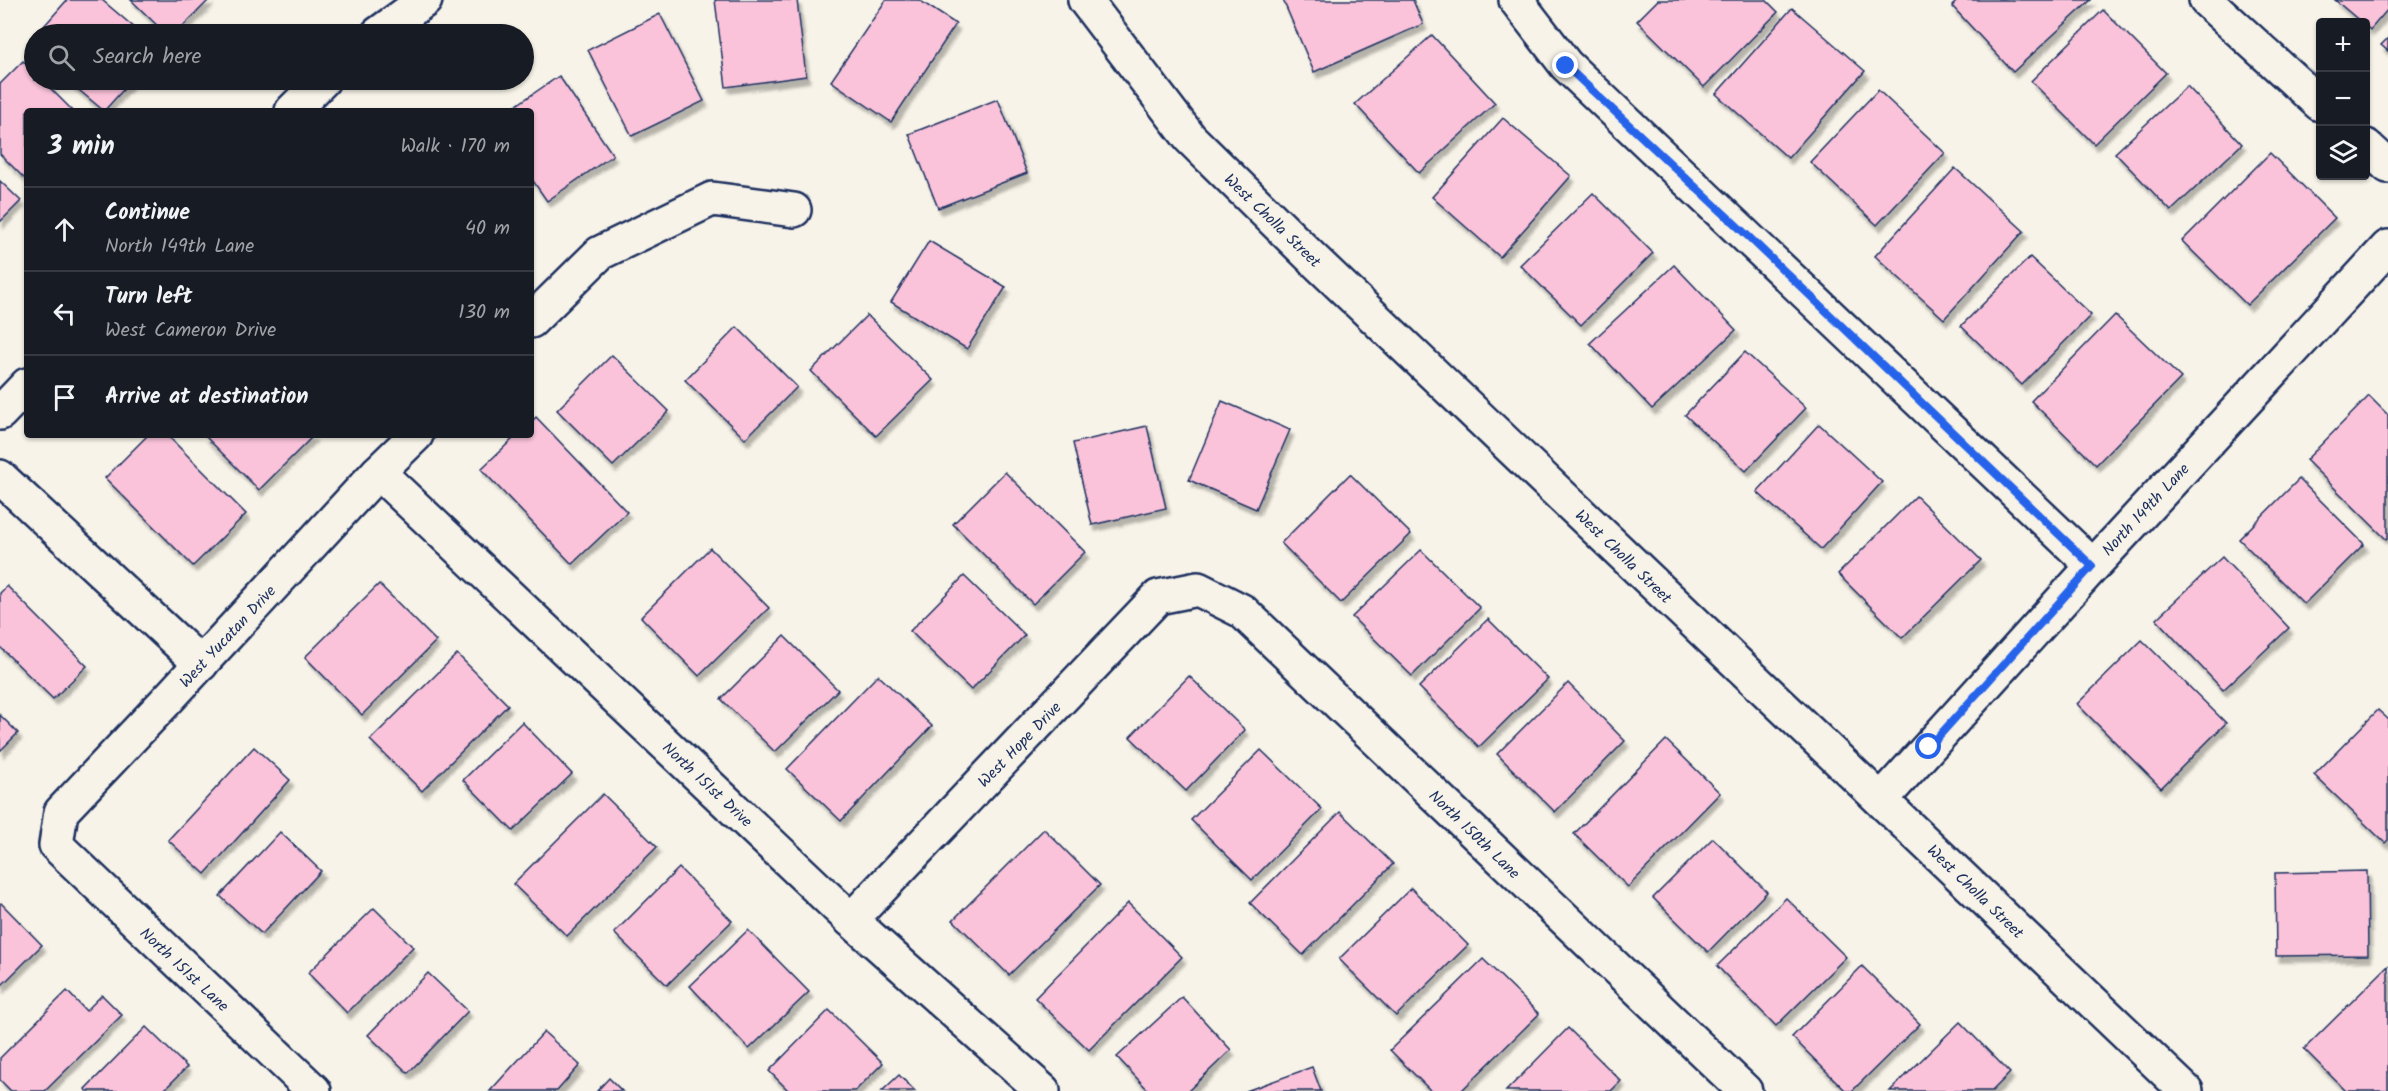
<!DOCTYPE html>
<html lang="en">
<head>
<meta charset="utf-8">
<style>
	body { margin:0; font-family:Kalam,sans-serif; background:#20242c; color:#f1f3f6 }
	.controls { position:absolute; right:18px; top:18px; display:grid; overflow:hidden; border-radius:6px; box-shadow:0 2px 4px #0004 }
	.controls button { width:54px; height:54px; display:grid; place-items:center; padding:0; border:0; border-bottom:2px solid #363941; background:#171b24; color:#f1f3f6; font:30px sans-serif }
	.stop { position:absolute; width:18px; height:18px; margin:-14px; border:4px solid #2563eb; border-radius:50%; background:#fff }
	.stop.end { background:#2563eb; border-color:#fff; box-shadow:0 2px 6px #0008 }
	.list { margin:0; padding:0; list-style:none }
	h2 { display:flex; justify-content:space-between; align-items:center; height:78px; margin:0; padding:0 24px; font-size:26px }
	h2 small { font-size:20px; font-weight:400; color:#9ea1a6 }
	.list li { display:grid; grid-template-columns:39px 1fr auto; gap:18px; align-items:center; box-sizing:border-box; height:84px; padding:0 24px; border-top:2px solid #363941 }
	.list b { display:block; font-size:22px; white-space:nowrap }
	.list p { margin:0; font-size:20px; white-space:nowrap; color:#9ea1a6 }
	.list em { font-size:20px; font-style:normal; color:#9ea1a6 }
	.icon { flex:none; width:33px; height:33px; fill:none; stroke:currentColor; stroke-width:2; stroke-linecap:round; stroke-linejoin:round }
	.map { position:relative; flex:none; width:2388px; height:1091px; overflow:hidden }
	.search { position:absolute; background:#171b24; box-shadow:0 2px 4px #0004; left:24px; top:24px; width:510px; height:66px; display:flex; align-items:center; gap:15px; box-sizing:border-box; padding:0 21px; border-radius:33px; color:#9ea1a6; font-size:22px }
	.panel { position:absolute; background:#171b24; box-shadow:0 2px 4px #0004; left:24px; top:108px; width:510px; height:330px; border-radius:6px }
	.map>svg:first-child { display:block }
	.building { fill:#fac3da; stroke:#1b2f5e; stroke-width:1.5; filter:url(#shadow) }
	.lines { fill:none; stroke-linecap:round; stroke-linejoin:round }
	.minor-casing { stroke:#1b2f5e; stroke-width:38 }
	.minor { stroke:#f7f3e8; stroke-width:33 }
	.route { stroke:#2563eb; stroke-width:8 }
	.labels { text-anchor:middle; stroke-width:6; stroke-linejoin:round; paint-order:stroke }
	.street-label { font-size:16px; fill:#1b2f5e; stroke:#f7f3e8 }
</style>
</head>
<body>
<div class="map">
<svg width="2388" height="1091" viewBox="0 0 2388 1091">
	<defs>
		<filter id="shadow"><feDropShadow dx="3.5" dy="6" stdDeviation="1.5" flood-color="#0004"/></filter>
	</defs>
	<rect width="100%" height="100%" fill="#f7f3e8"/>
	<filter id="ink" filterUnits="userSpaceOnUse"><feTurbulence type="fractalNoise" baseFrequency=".0167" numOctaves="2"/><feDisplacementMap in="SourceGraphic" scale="12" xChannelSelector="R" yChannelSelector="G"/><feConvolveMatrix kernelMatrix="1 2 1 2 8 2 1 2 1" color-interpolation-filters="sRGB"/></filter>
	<g filter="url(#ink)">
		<g class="building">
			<path d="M67,0H102L142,34H37Z"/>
			<path d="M131,0H209L175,34H166Z"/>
			<path d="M715,0H797L806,76L726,87Z"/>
			<path d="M886,0H919L956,24L891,122L831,81Z"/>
			<path d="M1283,0H1413L1423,24L1314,72Z"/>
			<path d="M1658,0H1766L1778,12L1704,87L1637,21Z"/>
			<path d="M1958,0H2091L2013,72L1952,6Z"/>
			<path d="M2335,0H2388V9L2370,30L2366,26V22H2361Z"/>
			<path d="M1792,8L1865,71L1788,158L1716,94Z"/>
			<path d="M2103,10L2166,73L2094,144L2031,81Z"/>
			<path d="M660,14L704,101L632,136L588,50Z"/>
			<path d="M1432,35L1495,103L1419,173L1355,104Z"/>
			<path d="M34,37V51L27,45Z"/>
			<path d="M2388,38V51L2381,45Z"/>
			<path d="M23,61L34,72V80H42L73,111H27V181L0,154V84Z"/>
			<path d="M559,76L613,155L547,201L531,178V111H508Z"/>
			<path d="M67,80H132L104,111Z"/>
			<path d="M2187,86L2242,144L2171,211L2115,153Z"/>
			<path d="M1878,90L1945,153L1877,225L1810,162Z"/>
			<path d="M998,99L1027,173L938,208L909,134Z"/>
			<path d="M1503,118L1571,176L1500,257L1432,197Z"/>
			<path d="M2270,153L2335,218L2247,305L2182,241Z"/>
			<path d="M1955,168L2024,231L1944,319L1875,256Z"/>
			<path d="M0,181L21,201L0,222Z"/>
			<path d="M1593,193L1653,253L1581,325L1520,265Z"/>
			<path d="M929,241L1006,287L967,349L891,302Z"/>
			<path d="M2030,257L2091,315L2022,385L1961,326Z"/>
			<path d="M1674,265L1736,330L1652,409L1590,343Z"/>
			<path d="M867,315L933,380L876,436L811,371Z"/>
			<path d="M2115,315L2181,378L2096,465L2031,401Z"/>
			<path d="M737,327L797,387L745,439L685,380Z"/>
			<path d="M1745,352L1806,408L1746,471L1685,415Z"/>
			<path d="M612,355L669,411L613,466L557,410Z"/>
			<path d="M2369,396L2388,415V537L2386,539L2306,460Z"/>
			<path d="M1222,401L1290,430L1256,509L1189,480Z"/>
			<path d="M536,417L627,512L572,564L481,469L517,435H531V422Z"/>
			<path d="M1819,424L1882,482L1821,549L1757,492Z"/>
			<path d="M1147,426L1166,508L1092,525L1073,443Z"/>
			<path d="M148,435H167L246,514L193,566L105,478Z"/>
			<path d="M204,435H311L313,436L259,490Z"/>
			<path d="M1005,472L1085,552L1033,604L953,524Z"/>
			<path d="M1350,474L1411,534L1341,603L1281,543Z"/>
			<path d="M2299,479L2364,544L2304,604L2239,539Z"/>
			<path d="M1916,496L1981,560L1902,638L1838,574Z"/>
			<path d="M710,548L769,608L699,676L641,617Z"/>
			<path d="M1421,550L1480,608L1412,676L1352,617Z"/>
			<path d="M2222,557L2289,628L2223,690L2156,619Z"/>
			<path d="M964,576L1025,635L971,690L910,631Z"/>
			<path d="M379,584L436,641L362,715L305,657Z"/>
			<path d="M7,586L87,666L53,699L0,647V593Z"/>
			<path d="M1488,619L1548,679L1479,747L1419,687Z"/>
			<path d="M784,636L838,690L775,752L721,699Z"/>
			<path d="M2142,640L2226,723L2161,788L2077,704Z"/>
			<path d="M457,654L508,705L422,791L370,740Z"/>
			<path d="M878,675L932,726L841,821L787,769Z"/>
			<path d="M1189,676L1245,730L1186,791L1130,737Z"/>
			<path d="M1568,683L1625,741L1555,812L1497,754Z"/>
			<path d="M2378,710L2388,719V840L2385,843L2314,775Z"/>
			<path d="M0,715L18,733L0,751Z"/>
			<path d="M522,722L572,774L513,831L463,780Z"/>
			<path d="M1666,740L1720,793L1628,887L1574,834Z"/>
			<path d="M254,747L290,780L205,874L168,840Z"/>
			<path d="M1261,750L1322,809L1252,880L1191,820Z"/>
			<path d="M603,794L657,847L567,936L513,884Z"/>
			<path d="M1340,812L1393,864L1303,955L1250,903Z"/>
			<path d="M1044,829L1100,885L1009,975L953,920Z"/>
			<path d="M280,832L321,871L262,934L220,896Z"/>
			<path d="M1713,838L1767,892L1708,952L1653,898Z"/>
			<path d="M679,868L732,921L667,985L614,933Z"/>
			<path d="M2367,871L2368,955L2276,956L2275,873Z"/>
			<path d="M1411,888L1468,945L1396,1016L1339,959Z"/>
			<path d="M1786,898L1846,957L1776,1026L1717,966Z"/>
			<path d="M1,903L42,945L0,987V904Z"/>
			<path d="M1128,903L1182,957L1089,1050L1035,998Z"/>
			<path d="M374,908L413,947L347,1013L308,973Z"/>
			<path d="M748,930L809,992L749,1049L690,986Z"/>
			<path d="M1483,959L1539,1014L1461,1091H1431L1390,1050Z"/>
			<path d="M1862,966L1920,1024L1852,1091H1846L1792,1037Z"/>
			<path d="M2388,966V1091H2346L2304,1049Z"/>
			<path d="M428,973L468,1011L408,1073L368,1035Z"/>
			<path d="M67,991L86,1011L102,995L122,1015L45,1091H11L0,1080V1058Z"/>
			<path d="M1182,997L1231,1050L1188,1091H1149L1117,1057Z"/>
			<path d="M829,1010L883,1063L855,1091H789L769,1071Z"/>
			<path d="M1960,1022L2010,1073L1992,1091H1890Z"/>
			<path d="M146,1027L187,1067L163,1091H86L85,1089Z"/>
			<path d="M1568,1028L1621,1081L1611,1091H1506Z"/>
			<path d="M544,1032L580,1065L557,1091H490Z"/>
			<path d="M1312,1067L1321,1091H1246Z"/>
			<path d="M899,1075L915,1091H882Z"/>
			<path d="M609,1078L622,1091H597Z"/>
		</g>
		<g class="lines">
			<g class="minor-casing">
				<g id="minor">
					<path d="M1085,0L1190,138L1312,258L2186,1091"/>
					<path d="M1516,0L1566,65L2093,566"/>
					<path d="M2206,0L2320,104"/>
					<path d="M378,34L425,0"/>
					<path d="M292,111L323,80"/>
					<path d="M2366,146L2388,166"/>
					<path d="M531,321L600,253L712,199L794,210"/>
					<path d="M0,413L27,385"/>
					<path d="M378,472L851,920L1043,1091"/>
					<path d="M0,477L201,664"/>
					<path d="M1881,800L2093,566L2388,247"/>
					<path d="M851,920L1158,597L1198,589L1242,611L1745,1091"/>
					<path d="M314,1091L56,845L61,812L168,699L378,472L416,435"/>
				</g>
			</g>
			<use href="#minor" class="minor"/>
		</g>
	</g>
	<g class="lines" filter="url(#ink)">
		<path class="route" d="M1566,66L1751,239L2092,566L1929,747"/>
	</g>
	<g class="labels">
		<g class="street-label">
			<text transform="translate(1273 220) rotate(44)" y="6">West Cholla Street</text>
			<text transform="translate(2145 509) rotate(-47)" y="6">North 149th Lane</text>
			<text transform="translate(1624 556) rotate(44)" y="6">West Cholla Street</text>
			<text transform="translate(227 636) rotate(-47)" y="6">West Yucatan Drive</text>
			<text transform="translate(1019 744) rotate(-46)" y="6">West Hope Drive</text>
			<text transform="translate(708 784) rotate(43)" y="6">North 151st Drive</text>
			<text transform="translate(1475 834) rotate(44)" y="6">North 150th Lane</text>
			<text transform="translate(1976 891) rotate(44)" y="6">West Cholla Street</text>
			<text transform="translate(185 969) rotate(43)" y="6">North 151st Lane</text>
		</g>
	</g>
</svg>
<div class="controls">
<button>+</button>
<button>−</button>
<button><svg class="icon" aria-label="layers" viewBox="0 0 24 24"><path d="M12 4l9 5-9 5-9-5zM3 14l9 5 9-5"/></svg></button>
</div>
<div class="stop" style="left:1929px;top:747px"></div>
<div class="stop end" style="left:1566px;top:66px"></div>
<div class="search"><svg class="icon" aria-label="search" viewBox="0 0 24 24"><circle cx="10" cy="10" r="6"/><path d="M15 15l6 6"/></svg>Search here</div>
<section class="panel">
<h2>3 min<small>Walk · 170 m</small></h2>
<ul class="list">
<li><svg class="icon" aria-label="ahead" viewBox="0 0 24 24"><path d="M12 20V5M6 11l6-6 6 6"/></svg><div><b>Continue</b><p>North 149th Lane</p></div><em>40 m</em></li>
<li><svg class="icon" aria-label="left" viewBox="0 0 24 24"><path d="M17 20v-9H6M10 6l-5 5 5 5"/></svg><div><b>Turn left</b><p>West Cameron Drive</p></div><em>130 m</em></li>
<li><svg class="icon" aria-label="arrive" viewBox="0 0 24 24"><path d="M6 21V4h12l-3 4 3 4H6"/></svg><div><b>Arrive at destination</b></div></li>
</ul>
</section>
</div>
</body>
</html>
